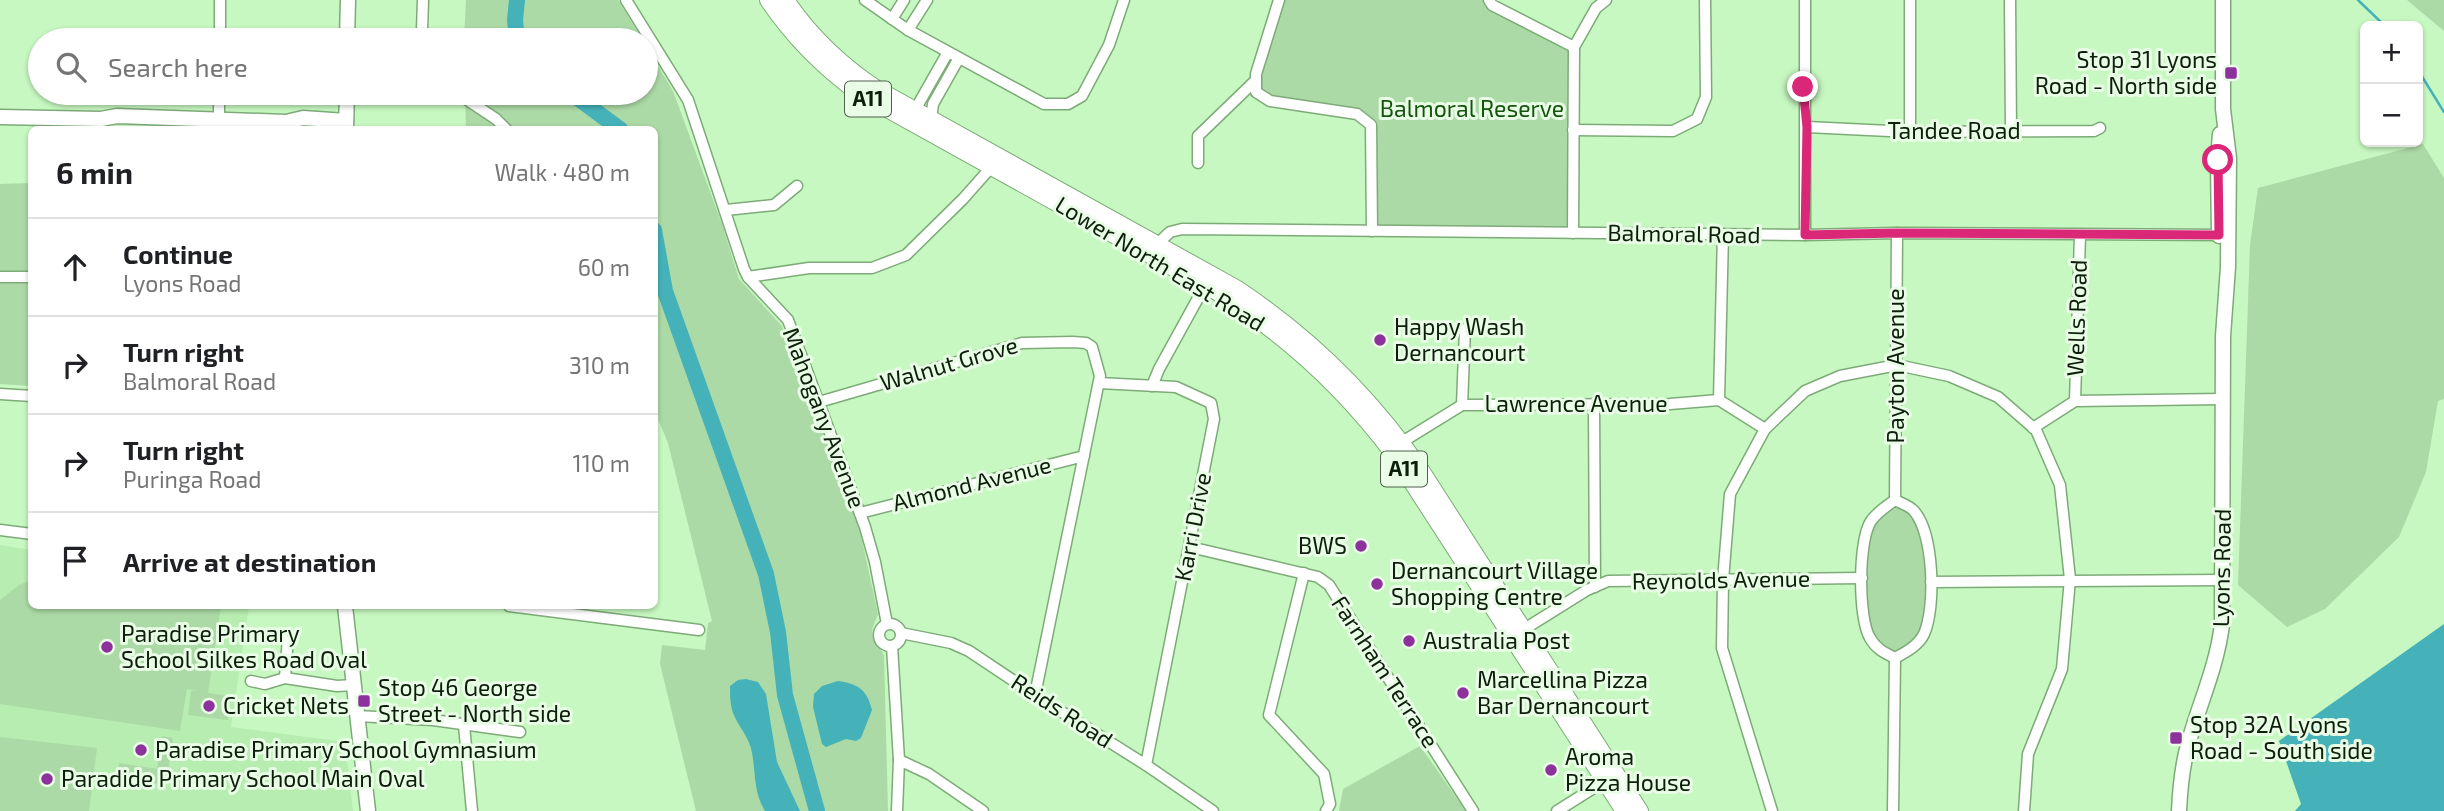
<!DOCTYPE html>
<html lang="en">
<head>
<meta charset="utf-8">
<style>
	body { margin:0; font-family:"Exo 2",sans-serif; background:#f6f6f6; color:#202124 }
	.controls { position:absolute; right:21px; top:21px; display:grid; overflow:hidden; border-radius:10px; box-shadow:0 2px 5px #0004 }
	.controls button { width:63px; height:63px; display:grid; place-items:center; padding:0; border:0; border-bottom:2px solid #e0e0e0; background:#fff; color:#202124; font:35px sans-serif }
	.stop { position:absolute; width:21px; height:21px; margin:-16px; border:5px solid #db2777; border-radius:50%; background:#fff }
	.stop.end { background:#db2777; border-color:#fff; box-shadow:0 2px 7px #0008 }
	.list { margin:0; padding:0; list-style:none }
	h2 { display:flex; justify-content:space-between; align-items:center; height:91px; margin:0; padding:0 28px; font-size:30px }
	h2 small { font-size:23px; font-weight:400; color:#757577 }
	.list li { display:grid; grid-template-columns:46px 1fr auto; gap:21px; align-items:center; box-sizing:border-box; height:98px; padding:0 28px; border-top:2px solid #e0e0e0 }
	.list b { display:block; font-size:26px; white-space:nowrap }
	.list p { margin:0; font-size:23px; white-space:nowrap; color:#757577 }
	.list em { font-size:23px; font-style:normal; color:#757577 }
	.icon { flex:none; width:38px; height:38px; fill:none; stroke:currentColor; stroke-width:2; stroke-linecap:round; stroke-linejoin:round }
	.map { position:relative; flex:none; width:2444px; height:811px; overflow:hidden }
	.search { position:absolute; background:#fff; box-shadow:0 2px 5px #0004; left:28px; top:28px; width:630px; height:77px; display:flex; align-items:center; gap:18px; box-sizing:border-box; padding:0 24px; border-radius:38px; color:#757577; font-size:26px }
	.panel { position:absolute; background:#fff; box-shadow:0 2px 5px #0004; left:28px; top:126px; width:630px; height:483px; border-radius:10px }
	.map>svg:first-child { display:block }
	.built { fill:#b7edb0 }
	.green { fill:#acdaa6 }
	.water { fill:#45b2b9 }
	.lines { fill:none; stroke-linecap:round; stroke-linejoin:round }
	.stream { stroke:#45b2b9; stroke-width:2.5 }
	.river { stroke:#45b2b9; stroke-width:16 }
	.street-casing { stroke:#7dab78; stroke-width:13 }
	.secondary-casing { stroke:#7dab78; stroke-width:17 }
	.primary-casing { stroke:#7dab78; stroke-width:18 }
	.street { stroke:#fff; stroke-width:10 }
	.secondary { stroke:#fff; stroke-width:14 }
	.primary { stroke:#fff; stroke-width:16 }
	.route { stroke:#db2777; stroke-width:9 }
	.poi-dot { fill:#8d329c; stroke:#e9fce6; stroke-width:2.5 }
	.labels { text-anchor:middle; stroke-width:6; stroke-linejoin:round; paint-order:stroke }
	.shield { fill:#e9fce6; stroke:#4f614d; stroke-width:2 }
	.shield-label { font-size:21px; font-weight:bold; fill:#0d1f0b }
	.poi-label { font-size:23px; fill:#0d1f0b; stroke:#e9fce6; text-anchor:start }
	.park-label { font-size:23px; fill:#12550b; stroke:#e9fce6 }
	.street-label { font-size:23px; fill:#0d1f0b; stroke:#e9fce6 }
</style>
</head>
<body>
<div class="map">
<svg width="2444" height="811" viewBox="0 0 2444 811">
	<rect width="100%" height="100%" fill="#c7f8c1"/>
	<path class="built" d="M0,545L31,550L32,606H249L231,727L345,742L353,811H0Z"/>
	<g class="green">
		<path d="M466,0H618L643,40H464Z"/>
		<path d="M1279,0H1489L1574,47L1573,233L1372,231L1371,125L1357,114L1270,101L1256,92Z"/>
		<path d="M2407,0H2444V31Z"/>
		<path d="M646,46L673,91L722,224L739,279L782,326L860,531L878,614C867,640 873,635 884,655L888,811H696L660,664L662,645L705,650L708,623L712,621L668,443L655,412L654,130L466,129L465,93H646Z"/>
		<path d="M2423,144L2444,178V399L2438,401L2426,472L2399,537L2325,609L2287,627L2238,585L2250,245L2258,188Z"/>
		<path d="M31,183V386L0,384V184Z"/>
		<path d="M1895,500L1922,524L1931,582L1923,636L1895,658L1869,637L1862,578L1869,523Z"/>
		<path d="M31,580L32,606H221L208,693L231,696L228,720L188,715L191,691H196L187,689L180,731L0,704V600L19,585Z"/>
		<path d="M162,736L173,738L166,785L117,778L119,763L157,769Z"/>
		<path d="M0,737L97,748L89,811H0Z"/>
		<path d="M1420,746L1466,811H1339L1343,789Z"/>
	</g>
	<g class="water">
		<path d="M2444,624V811H2295L2301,804L2279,741Z"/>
		<path d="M746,679L758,682L766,694L777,762L800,811H765C753,791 756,774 752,753C750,738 738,726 733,713C730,704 730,694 730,686L738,680Z"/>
		<path d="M838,681C859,684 867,690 872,710L861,738L856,741L846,739L826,747L822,744L813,707L814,694L822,686Z"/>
	</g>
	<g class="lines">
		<g class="stream">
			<path d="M2358,0L2385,26"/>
			<path d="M2418,70L2444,112"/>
		</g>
		<g class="river">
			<path d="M517,0L515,20L517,40"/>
			<path d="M571,93L621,130"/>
			<path d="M654,230L665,291L766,574L778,632L785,695L817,811"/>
		</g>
		<g class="street-casing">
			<g id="street">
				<path d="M626,0L688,100L744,269L748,277L788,320L865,527L875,562L887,624"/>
				<path d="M865,0L908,30L1044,104H1068L1082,96L1109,45L1124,0"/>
				<path d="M1279,0L1256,74V92L1270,101L1357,114L1371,125L1372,231"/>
				<path d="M1489,0L1492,5L1574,47"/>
				<path d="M1805,0V235"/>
				<path d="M2010,0L2011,132"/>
				<path d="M892,19L904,0"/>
				<path d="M422,30L423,0"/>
				<path d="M908,30L927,0"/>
				<path d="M220,40V0"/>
				<path d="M457,93L496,119L507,130"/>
				<path d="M915,114V110L948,52"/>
				<path d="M931,119L933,104L959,58"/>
				<path d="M219,120V93"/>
				<path d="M1807,127L1910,132L2094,131L2100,128"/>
				<path d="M1573,130L1673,131L1697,119L1706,97L1705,0"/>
				<path d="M1910,132V0"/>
				<path d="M1198,163V136L1256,80"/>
				<path d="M726,210L774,205L797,186"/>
				<path d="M1573,233L1574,47L1596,8L1606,0"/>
				<path d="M1723,234L1719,400L1765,429"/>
				<path d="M1153,248L1170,232L1182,229L1805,235L1897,233L2225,235"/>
				<path d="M0,277H32"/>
				<path d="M748,277L809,268H872L906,255L963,199L994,164"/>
				<path d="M1099,383L1176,387L1211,403L1214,419L1146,765"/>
				<path d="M1152,386L1159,369L1208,280"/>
				<path d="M0,394L32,396"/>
				<path d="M2075,401L2080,235"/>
				<path d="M819,402L1022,343L1073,342L1086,343L1092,347L1100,376L1035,695"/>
				<path d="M1594,404L1595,587"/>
				<path d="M1462,405L1465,329"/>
				<path d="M2033,428L2075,401L2223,399"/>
				<path d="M1402,442L1462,405L1670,404L1719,400"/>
				<path d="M1895,500C1901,503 1910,506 1914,511C1934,534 1936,607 1924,634C1918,646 1906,652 1895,658C1885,653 1876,649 1870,638C1858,619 1858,540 1871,521C1877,512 1887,506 1895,500Z"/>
				<path d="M1895,500L1897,233"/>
				<path d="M860,513L1084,456"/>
				<path d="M0,530L32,534"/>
				<path d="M1190,547L1318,577L1329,585L1473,811"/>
				<path d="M1304,573L1269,715L1324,774L1330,804L1326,811"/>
				<path d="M1931,582L2223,580"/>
				<path d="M509,606L699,630"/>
				<circle cx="890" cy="635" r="11"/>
				<path d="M901,633L951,643L969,651L1035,695L1146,765L1213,811"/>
				<path d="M1518,633L1587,590L1608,581L1862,578"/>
				<path d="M892,646L899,760L897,811"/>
				<path d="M285,678L288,637"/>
				<path d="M251,681L265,684L285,678L337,686L354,685"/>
				<path d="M357,716L433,720L520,732"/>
				<path d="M464,725L472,811"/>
				<path d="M899,760L929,774L983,811"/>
				<path d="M1557,811L1608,779"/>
				<path d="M1772,811L1722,648L1723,580L1730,494L1765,429L1805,391L1840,376L1897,365L1949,376L1998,397L2036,430L2060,485L2070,579L2062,669L2028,754L2024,811"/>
				<path d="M1893,811L1895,658"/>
			</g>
		</g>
		<g class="secondary-casing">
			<g id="secondary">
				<path d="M347,40L348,0"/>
				<path d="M0,117L101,119L117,116L286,122L303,118L346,121"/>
				<path d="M346,128L347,93"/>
				<path d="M2219,236L2218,160L2220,134"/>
				<path d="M345,606L368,811"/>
				<path d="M2179,811C2180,789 2182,767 2188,745C2199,704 2217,667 2222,624L2223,336L2228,267L2229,158L2223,109V0"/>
			</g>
		</g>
		<g class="primary-casing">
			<g id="primary">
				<path d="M768,0C793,37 824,68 860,94L1215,291C1286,334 1345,389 1395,456L1624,811"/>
				<path d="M786,0C810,36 841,65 877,89L1236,288C1310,337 1371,397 1421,470L1640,811"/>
			</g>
		</g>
		<use href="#street" class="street"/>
		<use href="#secondary" class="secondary"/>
		<use href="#primary" class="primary"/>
	</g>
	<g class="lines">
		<path class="route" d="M1803,87L1807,127L1805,235L1897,233L2219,235L2218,160"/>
	</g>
	<g class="poi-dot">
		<rect x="2224" y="66" width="14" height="14" rx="3.5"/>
		<circle cx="1380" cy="340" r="7"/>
		<circle cx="1361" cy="546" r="7"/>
		<circle cx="1377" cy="584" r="7"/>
		<circle cx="1409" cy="641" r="7"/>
		<circle cx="107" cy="647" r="7"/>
		<circle cx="1463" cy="693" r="7"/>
		<rect x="357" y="694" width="14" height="14" rx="3.5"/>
		<circle cx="209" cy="706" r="7"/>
		<rect x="2169" y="731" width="14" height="14" rx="3.5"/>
		<circle cx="141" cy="750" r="7"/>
		<circle cx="1551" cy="770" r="7"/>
		<circle cx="47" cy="779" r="7"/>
	</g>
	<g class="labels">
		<g class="shield">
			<rect x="845" y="81.5" width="46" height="35" rx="5"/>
			<rect x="1381" y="451.5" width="46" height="35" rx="5"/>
		</g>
		<g class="shield-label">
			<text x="868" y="106">A11</text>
			<text x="1404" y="476">A11</text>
		</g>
		<g class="poi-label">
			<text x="2217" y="68" text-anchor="end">Stop 31 Lyons<tspan x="2217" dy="26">Road - North side</tspan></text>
			<text x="1394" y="335">Happy Wash<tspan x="1394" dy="26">Dernancourt</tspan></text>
			<text x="1347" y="554" text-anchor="end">BWS</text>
			<text x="1391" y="579">Dernancourt Village<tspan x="1391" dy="26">Shopping Centre</tspan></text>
			<text x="121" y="642">Paradise Primary<tspan x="121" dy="26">School Silkes Road Oval</tspan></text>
			<text x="1423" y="649">Australia Post</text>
			<text x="1477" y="688">Marcellina Pizza<tspan x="1477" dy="26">Bar Dernancourt</tspan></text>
			<text x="378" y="696">Stop 46 George<tspan x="378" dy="26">Street - North side</tspan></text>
			<text x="223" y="714">Cricket Nets</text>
			<text x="2190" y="733">Stop 32A Lyons<tspan x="2190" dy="26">Road - South side</tspan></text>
			<text x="155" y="758">Paradise Primary School Gymnasium</text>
			<text x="1565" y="765">Aroma<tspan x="1565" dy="26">Pizza House</tspan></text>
			<text x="61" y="787">Paradide Primary School Main Oval</text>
		</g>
		<g class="park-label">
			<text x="1472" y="117">Balmoral Reserve</text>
		</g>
		<g class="street-label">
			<text x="1954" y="139">Tandee Road</text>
			<text transform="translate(1684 234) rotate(1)" y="8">Balmoral Road</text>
			<text transform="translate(1160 264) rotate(31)" y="8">Lower North East Road</text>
			<text transform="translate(2077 318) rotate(-88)" y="8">Wells Road</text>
			<text transform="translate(949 364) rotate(-16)" y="8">Walnut Grove</text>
			<text transform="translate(1896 366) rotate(-90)" y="8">Payton Avenue</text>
			<text x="1576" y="412">Lawrence Avenue</text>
			<text transform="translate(824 418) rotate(69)" y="8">Mahogany Avenue</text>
			<text transform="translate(972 484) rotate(-14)" y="8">Almond Avenue</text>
			<text transform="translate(1193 527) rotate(-79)" y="8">Karri Drive</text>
			<text transform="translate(2222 568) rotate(-89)" y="8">Lyons Road</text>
			<text transform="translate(1721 580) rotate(-1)" y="8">Reynolds Avenue</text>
			<text transform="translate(1385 672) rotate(57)" y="8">Farnham Terrace</text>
			<text transform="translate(1062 711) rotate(33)" y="8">Reids Road</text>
		</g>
	</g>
</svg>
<div class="controls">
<button>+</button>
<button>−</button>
</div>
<div class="stop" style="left:2218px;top:160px"></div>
<div class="stop end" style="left:1803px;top:87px"></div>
<div class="search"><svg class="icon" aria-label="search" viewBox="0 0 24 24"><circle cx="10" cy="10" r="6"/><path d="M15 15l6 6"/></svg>Search here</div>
<section class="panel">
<h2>6 min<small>Walk · 480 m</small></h2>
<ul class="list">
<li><svg class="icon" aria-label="ahead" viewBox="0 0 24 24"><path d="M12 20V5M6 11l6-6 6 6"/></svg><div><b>Continue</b><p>Lyons Road</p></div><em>60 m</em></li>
<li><svg class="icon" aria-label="right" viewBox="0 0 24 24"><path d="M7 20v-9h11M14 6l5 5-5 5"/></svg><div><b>Turn right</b><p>Balmoral Road</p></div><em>310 m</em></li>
<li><svg class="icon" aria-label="right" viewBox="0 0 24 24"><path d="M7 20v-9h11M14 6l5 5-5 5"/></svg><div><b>Turn right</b><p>Puringa Road</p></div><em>110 m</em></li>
<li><svg class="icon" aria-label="arrive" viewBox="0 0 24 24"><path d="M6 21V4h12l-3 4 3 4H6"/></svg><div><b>Arrive at destination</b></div></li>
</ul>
</section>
</div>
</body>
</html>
